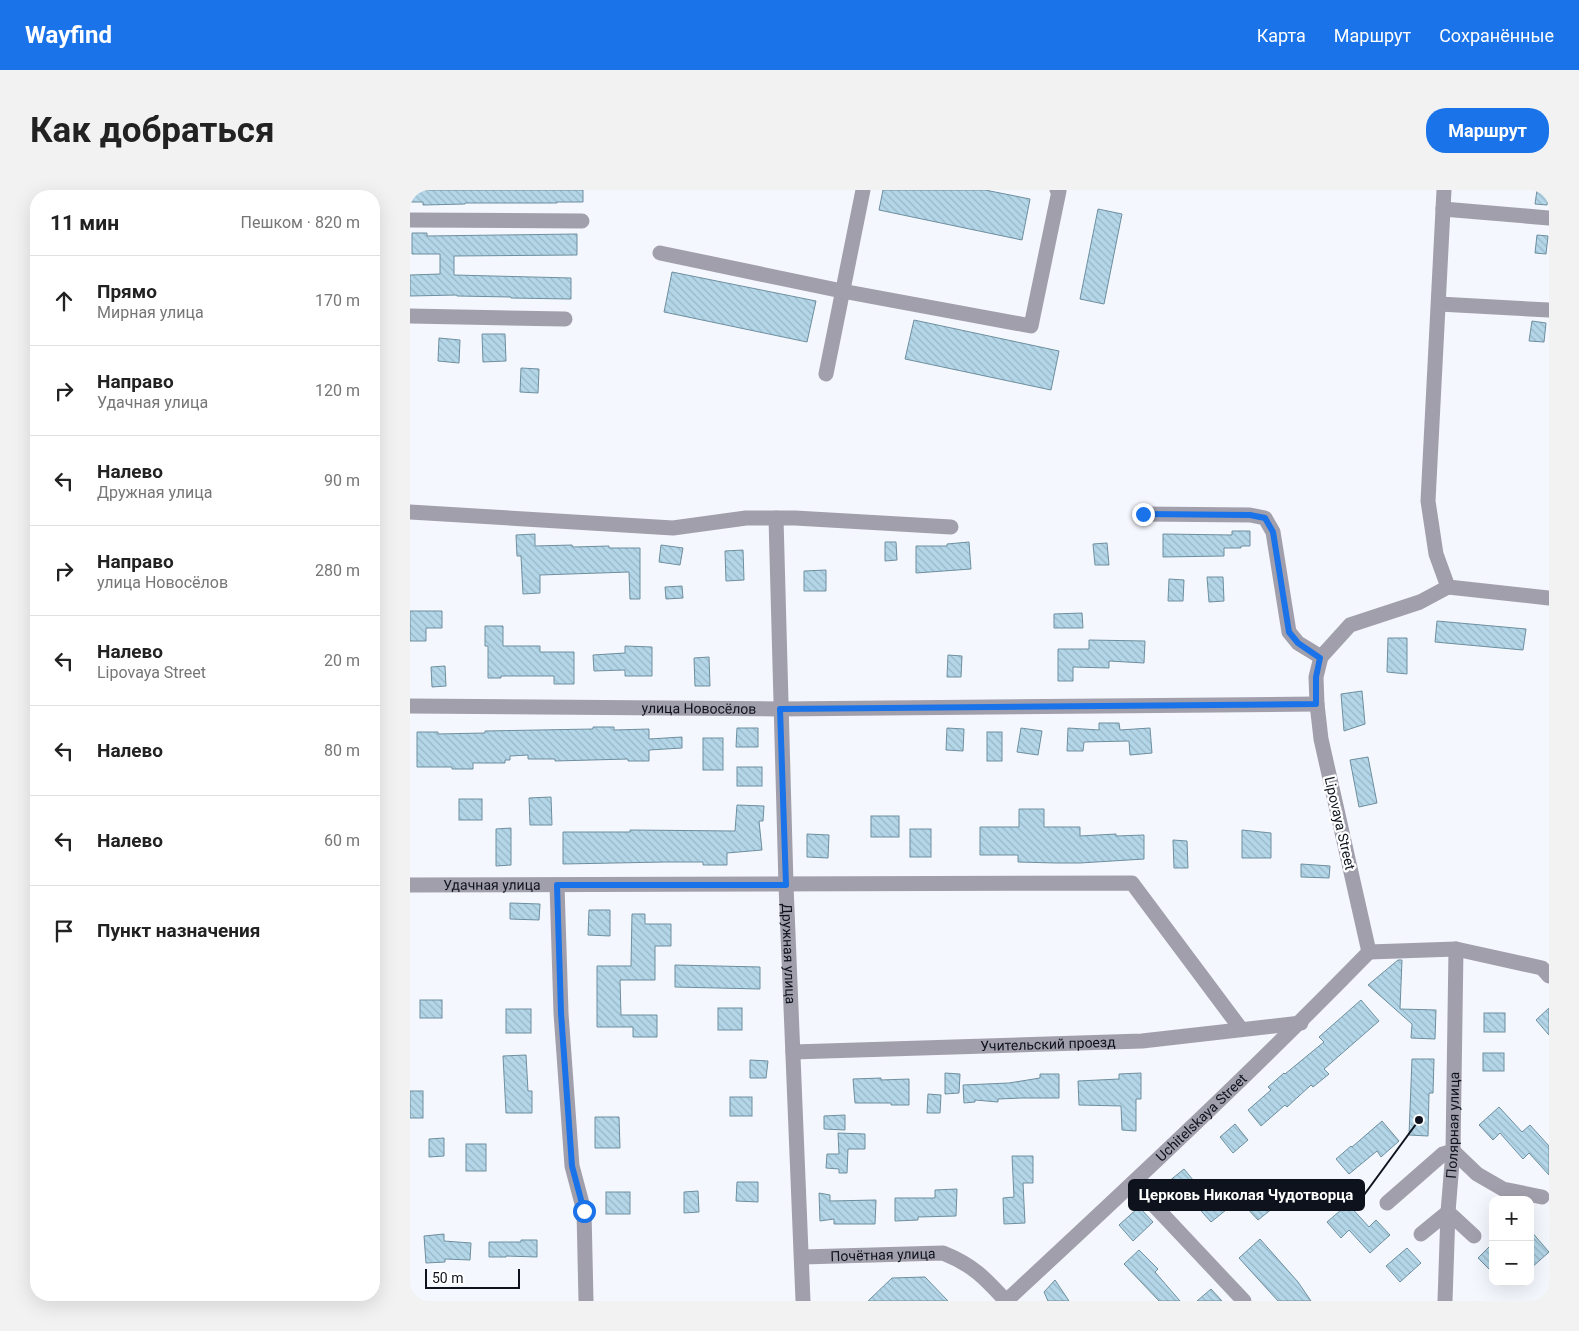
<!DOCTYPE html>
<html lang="ru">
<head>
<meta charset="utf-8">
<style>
	body { margin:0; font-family:Roboto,sans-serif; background:#f2f2f2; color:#222 }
	.controls { position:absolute; right:15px; bottom:15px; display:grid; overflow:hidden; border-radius:10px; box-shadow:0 5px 20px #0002 }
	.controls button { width:45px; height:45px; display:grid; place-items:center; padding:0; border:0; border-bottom:1px solid #e0e0e0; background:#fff; color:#222; font:25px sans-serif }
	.scale { position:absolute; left:15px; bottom:12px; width:95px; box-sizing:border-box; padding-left:5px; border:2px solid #0d121c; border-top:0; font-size:14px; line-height:18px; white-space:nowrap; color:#0d121c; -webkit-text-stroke:4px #fff; paint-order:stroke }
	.stop { position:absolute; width:15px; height:15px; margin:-11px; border:4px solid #1a73e8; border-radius:50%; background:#fff }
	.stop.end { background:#1a73e8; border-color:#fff; box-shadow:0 1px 5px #0008 }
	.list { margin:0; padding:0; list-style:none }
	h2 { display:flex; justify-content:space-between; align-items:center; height:65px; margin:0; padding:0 20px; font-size:21px }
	h2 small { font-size:16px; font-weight:400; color:#767676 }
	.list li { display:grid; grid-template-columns:32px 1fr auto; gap:15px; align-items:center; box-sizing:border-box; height:90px; padding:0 20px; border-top:1px solid #e0e0e0 }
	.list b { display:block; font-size:19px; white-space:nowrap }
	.list p { margin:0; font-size:16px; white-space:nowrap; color:#767676 }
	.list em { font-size:16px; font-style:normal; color:#767676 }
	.icon { flex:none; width:28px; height:28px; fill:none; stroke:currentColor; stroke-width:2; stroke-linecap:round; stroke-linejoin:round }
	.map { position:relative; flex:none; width:1139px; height:1111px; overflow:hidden; border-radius:20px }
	header { display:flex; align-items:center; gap:30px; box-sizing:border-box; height:70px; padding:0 25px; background:#1a73e8; color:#fff }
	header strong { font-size:24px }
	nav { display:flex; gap:28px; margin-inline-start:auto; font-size:18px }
	.intro { display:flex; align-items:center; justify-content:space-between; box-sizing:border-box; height:120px; padding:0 30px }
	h1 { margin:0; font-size:35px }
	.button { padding:12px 22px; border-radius:20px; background:#1a73e8; color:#fff; font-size:18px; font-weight:700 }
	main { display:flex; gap:30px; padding:0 30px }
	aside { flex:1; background:#fff; border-radius:20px; box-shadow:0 5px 20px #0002 }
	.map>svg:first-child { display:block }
	.building { fill:url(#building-back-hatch); stroke:#6e8f9f }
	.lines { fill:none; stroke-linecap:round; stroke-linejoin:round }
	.minor { stroke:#a29fac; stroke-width:15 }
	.route { stroke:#1a73e8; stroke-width:6 }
	.labels { text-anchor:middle; stroke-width:4.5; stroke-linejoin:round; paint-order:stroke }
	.street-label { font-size:14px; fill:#0d121c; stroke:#fff }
	.leader { fill:none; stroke:#0d121c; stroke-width:2 }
	.callout-dot { fill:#0d121c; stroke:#fff; stroke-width:2 }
	.callout { fill:#0d121c; stroke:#0d121c; stroke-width:2 }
	.callout-label { font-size:15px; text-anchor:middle; font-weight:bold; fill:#fff }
</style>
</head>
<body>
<header>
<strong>Wayfind</strong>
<nav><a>Карта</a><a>Маршрут</a><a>Сохранённые</a></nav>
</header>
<div class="intro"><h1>Как добраться</h1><a class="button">Маршрут</a></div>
<main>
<aside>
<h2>11 мин<small>Пешком · 820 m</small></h2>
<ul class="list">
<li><svg class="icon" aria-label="ahead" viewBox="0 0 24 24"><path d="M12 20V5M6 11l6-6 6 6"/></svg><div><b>Прямо</b><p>Мирная улица</p></div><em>170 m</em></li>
<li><svg class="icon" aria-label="right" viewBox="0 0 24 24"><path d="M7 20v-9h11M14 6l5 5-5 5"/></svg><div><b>Направо</b><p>Удачная улица</p></div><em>120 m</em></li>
<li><svg class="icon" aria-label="left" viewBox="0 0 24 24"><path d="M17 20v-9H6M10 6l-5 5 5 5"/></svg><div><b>Налево</b><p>Дружная улица</p></div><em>90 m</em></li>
<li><svg class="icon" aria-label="right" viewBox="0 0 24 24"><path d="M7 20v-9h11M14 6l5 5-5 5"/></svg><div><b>Направо</b><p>улица Новосёлов</p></div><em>280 m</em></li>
<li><svg class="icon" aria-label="left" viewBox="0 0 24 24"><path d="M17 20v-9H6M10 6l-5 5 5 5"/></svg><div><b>Налево</b><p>Lipovaya Street</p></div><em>20 m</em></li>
<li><svg class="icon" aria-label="left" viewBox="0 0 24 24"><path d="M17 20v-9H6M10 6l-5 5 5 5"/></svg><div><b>Налево</b></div><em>80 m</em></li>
<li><svg class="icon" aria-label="left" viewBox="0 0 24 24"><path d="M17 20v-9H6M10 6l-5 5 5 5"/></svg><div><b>Налево</b></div><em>60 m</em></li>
<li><svg class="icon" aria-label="arrive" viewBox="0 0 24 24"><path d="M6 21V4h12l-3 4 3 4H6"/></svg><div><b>Пункт назначения</b></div></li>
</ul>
</aside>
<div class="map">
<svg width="1139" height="1111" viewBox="0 0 1139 1111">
	<defs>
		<pattern id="building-back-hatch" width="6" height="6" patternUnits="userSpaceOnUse" patternTransform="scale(1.25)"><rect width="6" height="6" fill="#b3d6e8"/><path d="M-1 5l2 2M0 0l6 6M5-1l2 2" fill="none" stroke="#99b7c6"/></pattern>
	</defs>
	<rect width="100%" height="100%" fill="#f4f7fd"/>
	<g class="building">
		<path d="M0,0H173V12H147V13H55V14L13,15V12H0Z"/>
		<path d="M473,0H575L620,9L612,50L469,20Z"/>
		<path d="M1127,0H1139L1137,15L1125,14Z"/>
		<path d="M688,19L712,24L694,114L670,109Z"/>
		<path d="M2,43H17V46L167,44V65L44,66V85L161,88V109L101,108V107L47,106V105L0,106V85L30,84V64H2Z"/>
		<path d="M1127,45L1138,46L1136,64L1125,63Z"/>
		<path d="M262,82L406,111L397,152L254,122Z"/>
		<path d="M504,130L649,161L641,200L495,169Z"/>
		<path d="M1122,131L1136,133L1134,152L1119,151Z"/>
		<path d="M72,144H95L96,171L73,172Z"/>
		<path d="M29,148L50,150L49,173L28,171Z"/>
		<path d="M111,178L129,179L128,203L110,202Z"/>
		<path d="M822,341H840V356H831V358H814V366L753,367V344L822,345Z"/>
		<path d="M125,344V356L162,355L163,357L199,356V358H230V409H220L219,382L130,385V403L113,404L111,366H107L106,345Z"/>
		<path d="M475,352H486L487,370L475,371Z"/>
		<path d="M559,352L561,379L506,383V356H537V354Z"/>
		<path d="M697,353L699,375H685L683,354Z"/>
		<path d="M251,355L273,358L270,375L249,372Z"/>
		<path d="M333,360L334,390L316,391L315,361Z"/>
		<path d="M416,380V401H394V381Z"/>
		<path d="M797,387H813L814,411L799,412Z"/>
		<path d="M759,389L774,390L773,411H758Z"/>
		<path d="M272,396L273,408L256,409L255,397Z"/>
		<path d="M0,421H32V438H16V451H0Z"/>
		<path d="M672,423L673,438H644V424Z"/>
		<path d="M1027,431L1116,439L1113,460L1025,452Z"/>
		<path d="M75,436H93V456H130V462H164V494H144V486H91V488H78V456H75Z"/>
		<path d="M978,448H997V484L977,482Z"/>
		<path d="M679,450L735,451L734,473L699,471V478L663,477V491H648V459H679Z"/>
		<path d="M215,456L242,457V486H215V480L184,481L183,465L215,463Z"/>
		<path d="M538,465L552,466L551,487H537Z"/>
		<path d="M299,467L300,496H285L284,468Z"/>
		<path d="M35,476L36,496L22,497L21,477Z"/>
		<path d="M952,501L955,534L934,541L931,504Z"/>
		<path d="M689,533H709L710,540L740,538L742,563L720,565L719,551L674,552L673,561H657L658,538L689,540Z"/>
		<path d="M183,537H204V540L239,539V549L272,547V558L239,560V571H218V569L145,571V569H118V565L100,566V570H95V573H63V579H42V577H7V542H28V544L75,543V541L183,539Z"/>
		<path d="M327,538H348V557H326Z"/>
		<path d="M537,538L554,539L553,561L536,560Z"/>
		<path d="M611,538L632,541L628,565L607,562Z"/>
		<rect x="577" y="542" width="15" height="29"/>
		<rect x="293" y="548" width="20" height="32"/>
		<path d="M958,567L967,613L949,617L940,570Z"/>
		<rect x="327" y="577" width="25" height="19"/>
		<path d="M141,607L142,635H120L119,608Z"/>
		<rect x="49" y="609" width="23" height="21"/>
		<path d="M327,615L354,616L353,631H349L352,660L317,663V675H293V672H255L153,674V642H220V640L325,641Z"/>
		<path d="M609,619H634V637H670V646L706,644V646L734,645V669L670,673H646L608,672V665H570V637H609Z"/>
		<rect x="461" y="626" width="28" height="21"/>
		<path d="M101,638V675L86,676V639Z"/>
		<rect x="500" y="639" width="21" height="28"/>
		<path d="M832,640L861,643V668H832Z"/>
		<path d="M397,644L419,645L418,668L397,667Z"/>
		<path d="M763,650L777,651L778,678H764Z"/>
		<path d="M891,674L920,676L919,688L891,687Z"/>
		<path d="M100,713L130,714L129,730L100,729Z"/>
		<path d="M179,720H200V746L178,745Z"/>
		<path d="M222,724H235V734H261V756H245V790H210L211,825H247V847H223V837H187V776H221Z"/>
		<path d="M988,770H992L990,819L1026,820L1025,849L1001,848L1002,834L958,795Z"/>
		<path d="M265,775L350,777V799L265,797Z"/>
		<rect x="10" y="810" width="22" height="18"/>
		<path d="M951,810L969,831L914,879L919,884L903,897L901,895L877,917L875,915L851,936L838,920L861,900L858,897L874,883L875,884L914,852L909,847Z"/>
		<rect x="308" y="818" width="24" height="22"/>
		<path d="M1139,818V845L1126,830Z"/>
		<rect x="96" y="819" width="25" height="24"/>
		<rect x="1074" y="823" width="21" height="19"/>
		<rect x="1073" y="863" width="21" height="18"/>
		<path d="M116,865L118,901H122V923H96L93,866Z"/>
		<path d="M1002,869H1024L1023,903H1019L1018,946L999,945Z"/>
		<path d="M340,870L358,871L356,888H340Z"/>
		<path d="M535,883L550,884L549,903L535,904Z"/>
		<path d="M731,883V909H726V941L712,940L711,916L669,915L668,891L709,889V884Z"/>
		<path d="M630,884H649V908H612L588,909V912L565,910V912L554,913L553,895L599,893L630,888Z"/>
		<path d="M471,888V890L499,889V915H481V913H445L443,889Z"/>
		<rect x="0" y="901" width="13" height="27"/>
		<path d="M518,904L531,905L530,923H517Z"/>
		<rect x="320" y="907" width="22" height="19"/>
		<path d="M1089,917L1112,942L1120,935L1139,956V985L1119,963L1113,969L1090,943L1083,950L1069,935Z"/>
		<path d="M435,925V940L414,939V926Z"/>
		<path d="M185,927H209L210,958H185Z"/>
		<path d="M972,931L989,951L971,967L967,961L939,984L926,969L941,956L942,957Z"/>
		<path d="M825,934L838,950L823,963L810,947Z"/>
		<path d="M428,943L455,944V959H438L437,983H429V979L416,978L417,964H429Z"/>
		<path d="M34,948V966L19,967V949Z"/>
		<rect x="56" y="954" width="20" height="27"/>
		<path d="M602,966H623V993H613L615,1033L594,1034L593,1008L604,1007Z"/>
		<path d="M774,979L798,1008L802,1004L816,1020L801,1032L776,1004L772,1008L758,992Z"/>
		<path d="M327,992H348V1012L326,1011Z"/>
		<path d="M547,999L546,1026L508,1027V1030L485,1031V1008H525V1000Z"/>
		<path d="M288,1001L289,1022L274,1023V1002Z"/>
		<rect x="196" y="1002" width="24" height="22"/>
		<path d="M849,1002L863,1018L848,1030L834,1015Z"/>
		<path d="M409,1003L420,1005V1011L466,1010L465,1034H424V1029L410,1031Z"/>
		<path d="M938,1014L959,1037L966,1030L980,1045L960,1063L939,1040L931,1048L917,1032Z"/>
		<path d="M729,1017L743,1032L723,1051L709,1035Z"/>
		<path d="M1120,1040L1139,1062L1120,1079Z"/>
		<path d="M34,1044V1051L61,1053L60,1070L35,1069V1072L16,1073L14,1046Z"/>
		<path d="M850,1049L888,1092L901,1111H868L829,1068Z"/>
		<path d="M111,1050H127V1067L96,1066V1067H79V1052H111Z"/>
		<path d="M1083,1053V1083L1068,1068Z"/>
		<path d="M997,1058L1011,1073L990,1092L976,1076Z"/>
		<path d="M729,1060L748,1079L745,1082L770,1111H749L714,1074Z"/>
		<path d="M515,1087L538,1111H458L482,1088Z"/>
		<path d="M645,1090L659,1111H638L634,1102Z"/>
		<path d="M801,1099L812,1111H787Z"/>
	</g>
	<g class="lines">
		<g class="minor">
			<path d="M1034,0L1018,311L1026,364L1038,397"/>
			<path d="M1033,19L1139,28"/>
			<path d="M0,30L172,31"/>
			<path d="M250,63L432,101L621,136L649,1L647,0"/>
			<path d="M1029,114L1139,120"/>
			<path d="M0,126L155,129"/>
			<path d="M416,184L453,0"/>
			<path d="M0,322L263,338L336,328H385L541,337"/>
			<path d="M733,324L840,325L855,328L863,342L879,442L888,453L911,467"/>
			<path id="s1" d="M366,328L376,695L393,1111"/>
			<path d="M1038,397L1139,408"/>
			<path id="s2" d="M0,516L370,519L907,514"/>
			<path id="s3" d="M0,695L722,693L831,839"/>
			<path d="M147,695L151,823L162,976L174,1021L176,1111"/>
			<path d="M959,762L911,549L907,514L906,487L911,467L940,435L1010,412L1038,397"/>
			<path d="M959,762L1046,759L1132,778L1139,786"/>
			<path id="s4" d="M383,862L732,851L891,833"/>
			<path d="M723,993L834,1111"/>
			<path d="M977,1013L1033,964L1043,961L1067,984L1093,999L1132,1007"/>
			<path d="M1011,1044L1038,1022L1064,1046"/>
			<path id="s5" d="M392,1067L533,1063C563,1075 575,1088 596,1111"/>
			<path id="s6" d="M596,1111C719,997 842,882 959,762"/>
			<path id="s7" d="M1035,1111L1038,1022L1043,961L1046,759"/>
		</g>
	</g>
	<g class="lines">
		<path class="route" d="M174,1021L162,976L151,823L147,695H376L370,519L906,514V487L910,468L888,453L879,442L863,342L855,328L840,325L733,324"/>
	</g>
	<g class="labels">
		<g class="street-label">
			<text dy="5" stroke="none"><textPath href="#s2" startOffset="289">улица Новосёлов</textPath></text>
			<text transform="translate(930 633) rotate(77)" y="5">Lipovaya Street</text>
			<text dy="5" stroke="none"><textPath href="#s3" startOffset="82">Удачная улица</textPath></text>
			<text dy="5" stroke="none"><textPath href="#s1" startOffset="436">Дружная улица</textPath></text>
			<text dy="5" stroke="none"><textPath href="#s4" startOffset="255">Учительский проезд</textPath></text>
			<text dy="5" stroke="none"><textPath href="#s6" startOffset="268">Uchitelskaya Street</textPath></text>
			<text dy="5" stroke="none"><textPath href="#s7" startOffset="176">Полярная улица</textPath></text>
			<text dy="5" stroke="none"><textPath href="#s5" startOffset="81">Почётная улица</textPath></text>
		</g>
	</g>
	<path class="leader" d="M1009 930L954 1005"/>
	<circle class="callout-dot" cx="1009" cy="930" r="5"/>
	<rect class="callout" x="719" y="990" width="235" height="30" rx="5"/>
	<g class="callout-label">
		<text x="836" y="1010">Церковь Николая Чудотворца</text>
	</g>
</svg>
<div class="controls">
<button>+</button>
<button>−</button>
</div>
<div class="scale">50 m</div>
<div class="stop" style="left:174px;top:1021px"></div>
<div class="stop end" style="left:733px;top:324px"></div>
</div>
</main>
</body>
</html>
